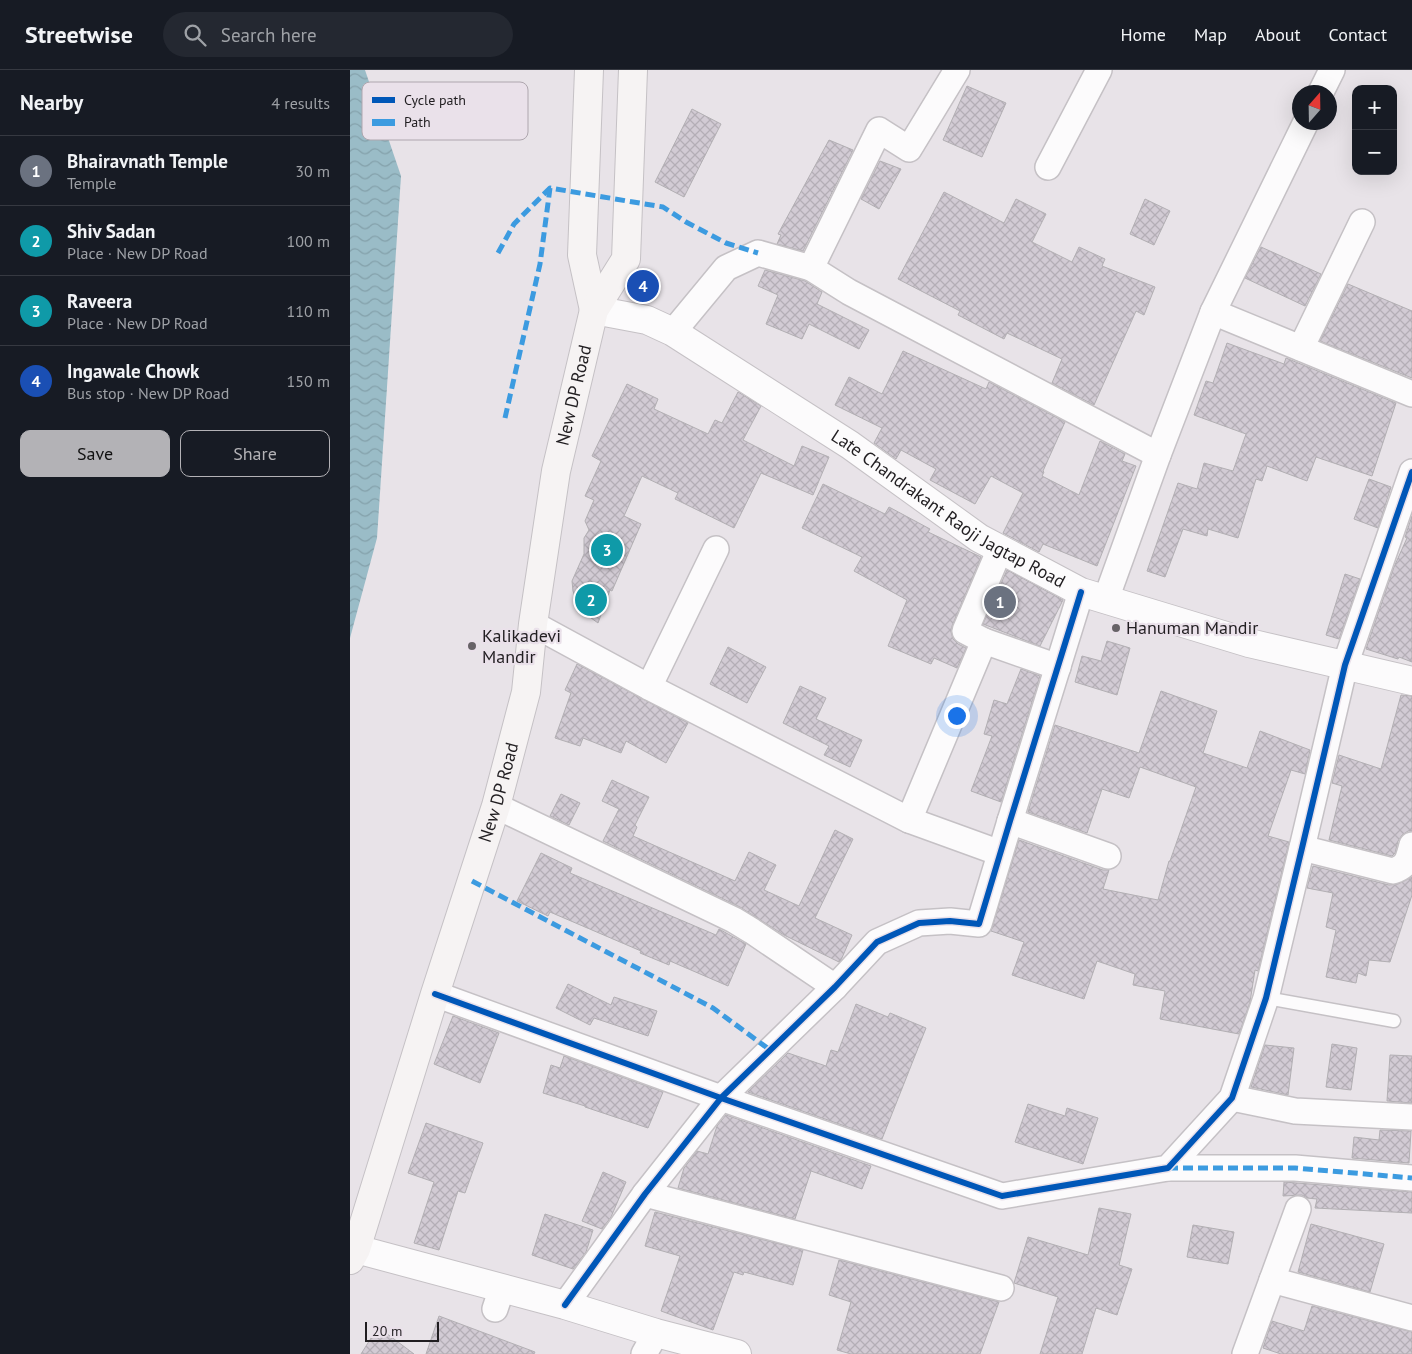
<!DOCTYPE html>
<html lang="en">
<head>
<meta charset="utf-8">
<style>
	body { margin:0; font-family:"PT Sans",sans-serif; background:#242831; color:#f1f3f6 }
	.controls { position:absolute; right:15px; top:15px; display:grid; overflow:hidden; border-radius:10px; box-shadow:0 5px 20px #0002 }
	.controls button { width:45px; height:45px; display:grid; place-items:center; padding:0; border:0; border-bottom:1px solid #363941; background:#171b24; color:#f1f3f6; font:25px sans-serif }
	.compass { position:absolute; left:942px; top:15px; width:45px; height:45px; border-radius:50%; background:#171b24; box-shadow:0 5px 20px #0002; rotate:20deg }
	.scale { position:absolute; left:15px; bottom:12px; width:74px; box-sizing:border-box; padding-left:5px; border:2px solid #211e21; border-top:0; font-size:14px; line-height:18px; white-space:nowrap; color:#211e21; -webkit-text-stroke:4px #eae1ea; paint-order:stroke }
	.you { position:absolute; left:606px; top:645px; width:18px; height:18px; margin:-12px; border:4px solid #fff; border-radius:50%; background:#1a73e8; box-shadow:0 0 0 8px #1a73e833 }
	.badge { display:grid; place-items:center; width:32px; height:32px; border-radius:50%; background:#b3b2b6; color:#fff; font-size:16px; font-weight:700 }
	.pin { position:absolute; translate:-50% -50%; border:2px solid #fff; box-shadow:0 1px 5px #0006 }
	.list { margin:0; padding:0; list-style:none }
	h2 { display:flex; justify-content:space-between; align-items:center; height:65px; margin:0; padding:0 20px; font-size:21px }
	h2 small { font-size:16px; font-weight:400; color:#9ea1a6 }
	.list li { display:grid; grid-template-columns:32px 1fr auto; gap:15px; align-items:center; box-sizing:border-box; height:70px; padding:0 20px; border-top:1px solid #363941 }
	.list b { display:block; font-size:19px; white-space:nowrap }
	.list p { margin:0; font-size:16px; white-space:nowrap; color:#9ea1a6 }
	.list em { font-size:16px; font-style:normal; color:#9ea1a6 }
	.actions { display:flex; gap:10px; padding:15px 20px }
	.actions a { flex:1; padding:11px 0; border:1px solid #b3b2b6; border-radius:10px; text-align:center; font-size:18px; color:#b3b2b6 }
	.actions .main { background:#b3b2b6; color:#111 }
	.icon { flex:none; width:28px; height:28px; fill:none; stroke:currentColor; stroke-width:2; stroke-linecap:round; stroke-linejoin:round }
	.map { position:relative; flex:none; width:1062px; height:1284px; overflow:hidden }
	header { display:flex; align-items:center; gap:30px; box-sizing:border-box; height:70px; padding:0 25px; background:#171b24; border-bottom:1px solid #363941 }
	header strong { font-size:24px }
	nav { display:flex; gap:28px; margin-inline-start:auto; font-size:18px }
	.search { width:350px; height:45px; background:#242831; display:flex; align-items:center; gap:12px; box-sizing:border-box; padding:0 18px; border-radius:28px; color:#9ea1a6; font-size:19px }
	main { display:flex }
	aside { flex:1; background:#171b24 }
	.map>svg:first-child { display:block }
	.water { fill:url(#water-waves) }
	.building { fill:url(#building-cross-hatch); stroke:#b2afb3 }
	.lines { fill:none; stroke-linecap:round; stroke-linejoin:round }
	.service-casing { stroke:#c5c1c5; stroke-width:15 }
	.minor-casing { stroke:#c5c1c5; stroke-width:28 }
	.tertiary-casing { stroke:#c5c1c5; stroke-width:30 }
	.secondary-casing { stroke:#c5c1c5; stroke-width:30 }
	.service { stroke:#fcfbfc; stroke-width:12 }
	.minor { stroke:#fcfbfc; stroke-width:25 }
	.tertiary { stroke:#fcfbfc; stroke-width:28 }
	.secondary { stroke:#f6f3f3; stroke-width:28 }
	.quiet { stroke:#3c9be0; stroke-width:5; stroke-dasharray:10 5; stroke-linecap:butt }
	.cycleway-casing { stroke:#eae1ea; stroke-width:9 }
	.cycleway { stroke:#0057b8; stroke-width:6 }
	.poi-dot { fill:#676367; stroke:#eae1ea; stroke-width:2 }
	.labels { text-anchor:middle; stroke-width:4.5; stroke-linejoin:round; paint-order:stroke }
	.street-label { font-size:18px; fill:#211e21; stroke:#eae1ea }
	.poi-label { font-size:18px; fill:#211e21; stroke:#eae1ea; text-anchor:start }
	.key { fill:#eae1ea; stroke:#aea6ae; stroke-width:1 }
	.key-label { font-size:14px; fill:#211e21 }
</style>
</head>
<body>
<header>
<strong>Streetwise</strong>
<div class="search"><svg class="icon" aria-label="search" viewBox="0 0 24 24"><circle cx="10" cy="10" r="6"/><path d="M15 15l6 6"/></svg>Search here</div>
<nav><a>Home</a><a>Map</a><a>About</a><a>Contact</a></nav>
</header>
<main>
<aside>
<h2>Nearby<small>4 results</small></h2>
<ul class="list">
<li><span class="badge" style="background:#6b7280">1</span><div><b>Bhairavnath Temple</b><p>Temple</p></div><em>30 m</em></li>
<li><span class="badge" style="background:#0f9aa8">2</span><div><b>Shiv Sadan</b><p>Place · New DP Road</p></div><em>100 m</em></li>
<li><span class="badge" style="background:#0f9aa8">3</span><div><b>Raveera</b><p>Place · New DP Road</p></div><em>110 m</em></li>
<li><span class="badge" style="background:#1a4fb4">4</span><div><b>Ingawale Chowk</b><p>Bus stop · New DP Road</p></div><em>150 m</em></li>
</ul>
<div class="actions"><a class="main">Save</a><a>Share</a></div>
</aside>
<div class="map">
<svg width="1062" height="1284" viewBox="0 0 1062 1284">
	<defs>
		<pattern id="water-waves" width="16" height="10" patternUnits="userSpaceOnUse" patternTransform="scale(1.25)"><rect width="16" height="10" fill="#9abcc7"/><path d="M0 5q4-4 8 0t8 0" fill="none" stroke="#84a1ab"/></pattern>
		<pattern id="building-cross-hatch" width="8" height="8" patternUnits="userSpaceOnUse" patternTransform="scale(1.25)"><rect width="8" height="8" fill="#d2cbd4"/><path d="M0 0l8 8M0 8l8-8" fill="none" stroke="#b4aeb6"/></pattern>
	</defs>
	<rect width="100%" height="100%" fill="#e8e3e8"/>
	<path class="water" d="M0,0H15L51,106L27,468L0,568Z"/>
	<g class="building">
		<path d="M617,16L656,33L632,87L593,70Z"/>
		<path d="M342,39L371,54L334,127L305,112Z"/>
		<path d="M479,70L503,80L453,181L427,174L431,165L428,164Z"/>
		<path d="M530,91L551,99L529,139L511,129Z"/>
		<path d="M594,122L654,153L666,129L696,144L682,172L722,192L729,177L755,189L752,196L805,217L794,245L786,241L744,335L702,313L712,289L657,263L654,269L608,245L610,241L548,209Z"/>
		<path d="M795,129L820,141L804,175L780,164Z"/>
		<path d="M911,177L971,204L955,236L895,208Z"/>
		<path d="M415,200L455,211L472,222L467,234L519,260L509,279L459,254L452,269L416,254L428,225L408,216Z"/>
		<path d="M998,214L1062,241V308L970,271Z"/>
		<path d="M877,273L934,294L936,288L1046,333L1022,406L966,387L957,411L917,396L912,411L906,409L888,468L858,459L857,466L833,459L815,507L797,501L828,413L847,419L854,393L883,401L896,364L844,345L856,311L863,313Z"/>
		<path d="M553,281L636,319L639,312L715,352L693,401L694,402L692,406L729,425L750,371L775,384L772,391L786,396L747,496L693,474L689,482L653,463L673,423L641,406L625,434L580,410L586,399L551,380L546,389L524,373L532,358L485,335L499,307L532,324Z"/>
		<path d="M277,314L308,329L304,339L358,364L365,350L372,353L388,322L411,336L393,370L444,396L452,376L479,387L463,425L411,403L384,458L325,429L328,423L292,406L274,446L291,454L262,521L260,520L248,553L237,545L228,534L223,521L222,511L234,484V468L239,460L235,451L244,430L235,426L251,391L242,386Z"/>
		<path d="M1019,409L1041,417L1028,458L1004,449Z"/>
		<path d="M473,414L535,444L539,437L580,459L578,462L631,487L602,556L601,562L603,569L608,574L616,578L607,598L584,588L581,594L538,576L557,530L504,501L512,487L452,458Z"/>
		<path d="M1062,446V592L1049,587L1048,589L1016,579L1044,497L1057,468L1055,467Z"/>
		<path d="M657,500L713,530L690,576L633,554Z"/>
		<path d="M995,504L1010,509L989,569L976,565Z"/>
		<path d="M757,571L780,578L767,625L725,612L732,586L751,591Z"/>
		<path d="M378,577L416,597L397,633L360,614Z"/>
		<path d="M227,594L338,653L316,693L276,671L271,683L233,668L230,676L205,668L221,623L215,620Z"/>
		<path d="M671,599L690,606L651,732L621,721L642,666L634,664L644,630L657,634Z"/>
		<path d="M450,616L476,628L466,649L512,670L500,697L474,685L479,676L433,653Z"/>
		<path d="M811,621L867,641L853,683L897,698L910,661L960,680L955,704L941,700L918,766L939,772L908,901L905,900L900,932L889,964L810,949L815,921L783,915L785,904L747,891L734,929L662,905L674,872L641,861L669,770L753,800H759L753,819L808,830L819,791H820L846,717L790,697L779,728L752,719L737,763L678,742L705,655L789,683Z"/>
		<path d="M1051,625L1062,626V761H1058L1052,765L1048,771L1045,783L1042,786L979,770L992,716L982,713L989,685L1031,699Z"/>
		<path d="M262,710L299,727L285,755L287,757L283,766L385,811L399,782L426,795L414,820L449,836L485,760L503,769L465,848L502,865L491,890L489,892L434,865L390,837L253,771L269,739L252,731Z"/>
		<path d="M211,724L230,733L219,755L200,746Z"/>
		<path d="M191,783L222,798L220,803L366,865L369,859L396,874L378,916L320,891L319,895L290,883L291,881L200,842L198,846L167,831Z"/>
		<path d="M963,796L1039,815L1048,814L1062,807V825L1040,892L1019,890L1016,906L1008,903L1006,913L976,907L986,860L976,857L983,823L957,818Z"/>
		<path d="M218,914L261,935L264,927L307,941L298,966L244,948L240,955L206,938Z"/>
		<path d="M506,934L538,947L540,943L576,958L532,1069L398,1022L438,983L476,996L481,980L488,982Z"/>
		<path d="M103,946L149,963L130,1013L84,994Z"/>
		<path d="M982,974L1007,978L1001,1020L976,1017Z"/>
		<path d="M915,975L944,978L938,1025L901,1017Z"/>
		<path d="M1040,985L1062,986V1033L1037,1031Z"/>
		<path d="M214,986L313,1022L298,1058L235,1037V1036L193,1023L201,995L210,998Z"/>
		<path d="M678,1034L715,1046L717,1038L748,1048L733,1094L665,1072Z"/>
		<path d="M376,1045L521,1096L512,1119L461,1101L445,1149L328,1118L334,1098L347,1081L358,1084L367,1056Z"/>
		<path d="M76,1053L133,1073L115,1123L108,1121L89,1180L64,1173L84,1112L58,1103Z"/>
		<path d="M1030,1060L1061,1061L1059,1093L1002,1088L1004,1067L1029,1070Z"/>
		<path d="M253,1102L276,1112L261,1147L252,1159L232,1151Z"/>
		<path d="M934,1112L1062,1122V1143L965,1138L967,1129L957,1128L952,1125L933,1126Z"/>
		<path d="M749,1138L781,1144L769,1195L782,1199L767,1245L746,1238L732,1284H690L708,1227L664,1213L678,1167L738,1185Z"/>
		<path d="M305,1142L453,1180L443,1215L394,1202L393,1205L384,1202L363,1260L311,1241L330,1186L295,1176Z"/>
		<path d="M195,1144L243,1160L236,1182L223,1199L182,1185Z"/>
		<path d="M961,1154L1034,1174L1020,1222L948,1202Z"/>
		<path d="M843,1155L884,1162L878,1194L837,1187Z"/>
		<path d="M489,1190L649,1232L630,1284H501L487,1280L501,1232L479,1225Z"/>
		<path d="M962,1236L1062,1262V1284H931L913,1278L922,1251L954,1261Z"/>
		<path d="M89,1246L185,1282L184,1284H76Z"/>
		<path d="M28,1257L64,1284H11Z"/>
	</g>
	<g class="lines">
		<g class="service-casing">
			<path id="service" d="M916,928L1044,951"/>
		</g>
		<g class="minor-casing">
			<g id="minor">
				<path d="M971,22L982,0"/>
				<path d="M698,97L749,0"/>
				<path d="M461,198L529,60L559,79L607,0"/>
				<path d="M863,242L1062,324"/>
				<path d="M323,262L376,198L408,183L461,198L499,222L808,385"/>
				<path d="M951,278L1012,152"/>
				<path d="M756,529L808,385L863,242L956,52"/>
				<path d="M183,554L299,617L559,750L650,783"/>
				<path d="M634,571L615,561L650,479"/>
				<path d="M299,617L366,479"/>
				<path d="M146,736L384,850L402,861L485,917"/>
				<path d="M559,750L634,571L708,597"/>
				<path d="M660,751L758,786"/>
				<path d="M952,778L1043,801C1058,796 1058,789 1062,775"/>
				<path d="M85,924L371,1028L652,1126L818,1098L882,1028L916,928L952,778L995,595L1062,402"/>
				<path d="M882,1028L945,1041L1062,1047"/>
				<path d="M818,1098H945L1062,1108"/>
				<path d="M295,1124L651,1218"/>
				<path d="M922,1210L1062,1248"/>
				<path d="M215,1235L295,1124L371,1028L485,917L527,872L569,853L600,851L629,854L660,751L731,522"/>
				<path d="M145,1239L152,1218"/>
				<path d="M294,1284L306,1263"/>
				<path d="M895,1284L948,1139"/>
			</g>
		</g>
		<g class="tertiary-casing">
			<g id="tertiary">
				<path id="s1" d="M244,240L297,250L323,262L500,375L629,468L731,522L899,573L1062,611"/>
				<path d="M6,1179L215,1235L306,1263L387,1284"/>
			</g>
		</g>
		<g class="secondary-casing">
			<g id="secondary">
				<path d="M239,0L232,185L244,240"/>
				<path id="s2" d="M0,1190L6,1179L85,924L146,736L176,622L183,554L206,401L244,240L276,189L283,0"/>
			</g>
		</g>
		<use href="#service" class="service"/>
		<use href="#minor" class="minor"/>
		<use href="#tertiary" class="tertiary"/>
		<use href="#secondary" class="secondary"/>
		<g class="quiet">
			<path d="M148,183L164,154L200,118L313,137L336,152L376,173L408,183"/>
			<path d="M155,348L190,194L200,118"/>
			<path d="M122,811L363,938L420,980"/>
			<path d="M818,1098H945L1062,1108"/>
		</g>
		<g class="cycleway-casing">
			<g id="cycleway">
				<path d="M85,924L371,1028L652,1126L818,1098L882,1028L916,928L952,778L995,595L1062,402"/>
				<path d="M215,1235L295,1124L371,1028L485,917L527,872L569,853L600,851L629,854L660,751L731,522"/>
			</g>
		</g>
		<use href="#cycleway" class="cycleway"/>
	</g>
	<g class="poi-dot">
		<circle cx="766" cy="558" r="5"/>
		<circle cx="122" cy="576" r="5"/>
	</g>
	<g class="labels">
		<g class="street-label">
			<text dy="6" stroke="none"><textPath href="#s2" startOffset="896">New DP Road</textPath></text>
			<text dy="6" stroke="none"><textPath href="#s1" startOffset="410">Late Chandrakant Raoji Jagtap Road</textPath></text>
			<text dy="6" stroke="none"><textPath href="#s2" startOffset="491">New DP Road</textPath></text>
		</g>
		<g class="poi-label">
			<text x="776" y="564">Hanuman Mandir</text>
			<text x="132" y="572">Kalikadevi<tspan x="132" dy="21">Mandir</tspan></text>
		</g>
	</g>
	<rect x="12" y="12" width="166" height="58" rx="8" class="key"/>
	<rect x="22" y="27" width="23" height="6" fill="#0057b8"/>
	<rect x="22" y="49" width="23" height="7" fill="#3c9be0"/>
	<g class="key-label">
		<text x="54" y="35">Cycle path</text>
		<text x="54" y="57">Path</text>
	</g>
</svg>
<div class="controls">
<button>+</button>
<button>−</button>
</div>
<svg class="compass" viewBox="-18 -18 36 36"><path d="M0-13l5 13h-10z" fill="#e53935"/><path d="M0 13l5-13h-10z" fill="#9ea1a6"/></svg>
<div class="scale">20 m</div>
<div class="you"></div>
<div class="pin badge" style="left:650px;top:532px;background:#6b7280">1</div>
<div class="pin badge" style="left:241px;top:530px;background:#0f9aa8">2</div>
<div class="pin badge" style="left:257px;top:480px;background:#0f9aa8">3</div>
<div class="pin badge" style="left:293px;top:216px;background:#1a4fb4">4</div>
</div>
</main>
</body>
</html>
